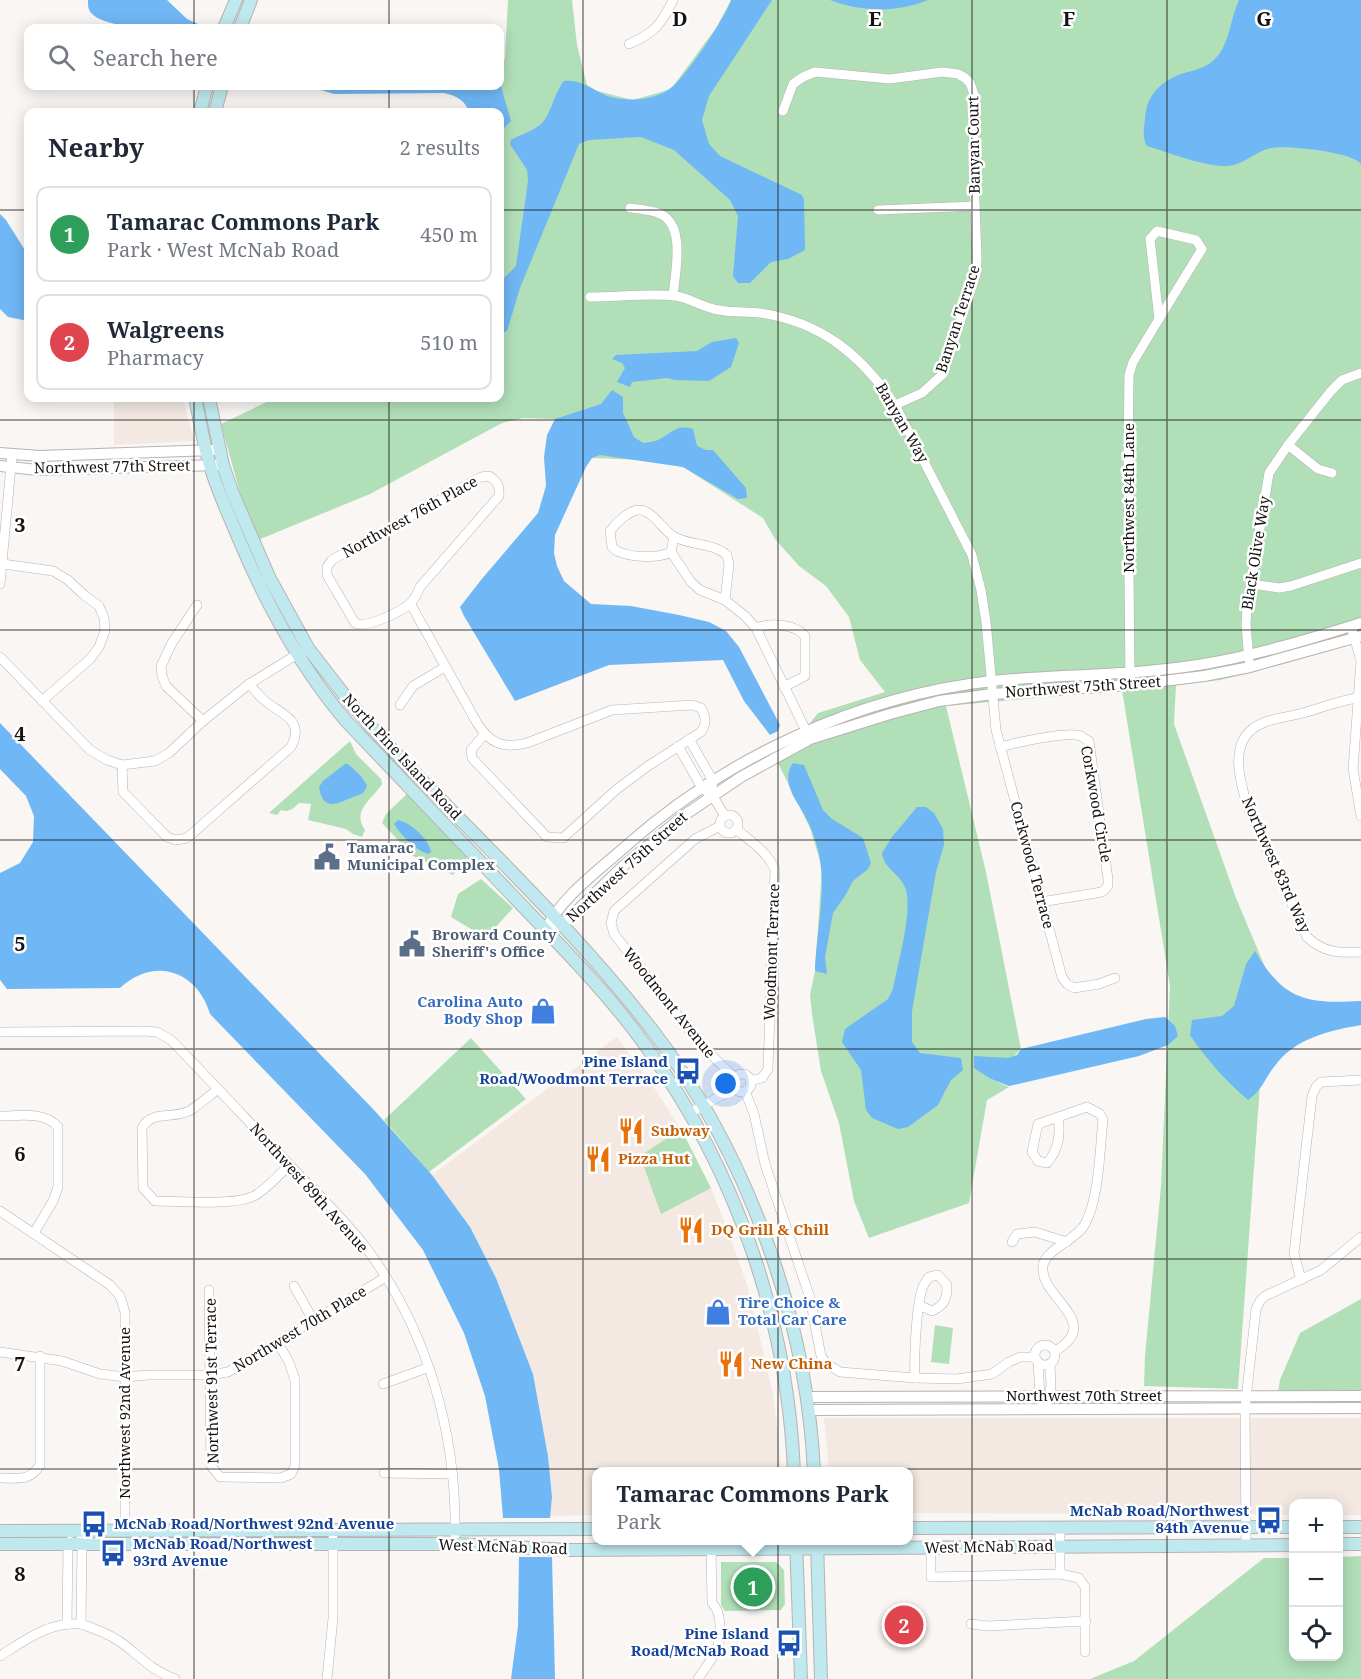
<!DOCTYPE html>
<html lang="en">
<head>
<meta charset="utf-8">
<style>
	body { margin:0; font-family:"Noto Serif",serif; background:#f6f6f7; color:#1f2937 }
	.controls { position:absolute; right:18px; bottom:18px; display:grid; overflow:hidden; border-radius:12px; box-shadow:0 3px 15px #0003 }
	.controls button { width:54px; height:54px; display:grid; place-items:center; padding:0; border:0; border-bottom:2px solid #e0e1e3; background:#fff; color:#1f2937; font:30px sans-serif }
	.you { position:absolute; left:726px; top:1084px; width:21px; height:21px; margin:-15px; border:4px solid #fff; border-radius:50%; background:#1a73e8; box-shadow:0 0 0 9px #1a73e833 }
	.badge { display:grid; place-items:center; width:39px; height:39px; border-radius:50%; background:#2d6fa5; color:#fff; font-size:20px; font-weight:700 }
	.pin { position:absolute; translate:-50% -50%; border:3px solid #fff; box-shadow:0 2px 6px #0006 }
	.popup { position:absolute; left:592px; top:1467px; width:321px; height:78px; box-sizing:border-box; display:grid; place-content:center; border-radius:12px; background:#fff; filter:drop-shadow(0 2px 4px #0005); font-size:20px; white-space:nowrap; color:#747a83 }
	.popup b { font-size:22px; color:#1f2937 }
	.popup::after { content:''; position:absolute; left:50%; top:100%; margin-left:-12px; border:12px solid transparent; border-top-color:#fff }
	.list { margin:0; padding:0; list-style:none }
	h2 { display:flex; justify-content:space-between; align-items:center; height:78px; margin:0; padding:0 24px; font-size:26px }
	h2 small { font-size:20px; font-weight:400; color:#747a83 }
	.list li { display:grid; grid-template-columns:39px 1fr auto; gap:18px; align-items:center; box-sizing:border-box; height:96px; margin:0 12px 12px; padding:0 12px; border:2px solid #e0e1e3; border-radius:12px }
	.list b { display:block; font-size:22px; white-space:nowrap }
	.list p { margin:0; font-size:20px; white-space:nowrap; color:#747a83 }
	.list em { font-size:20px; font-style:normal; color:#747a83 }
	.icon { flex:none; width:33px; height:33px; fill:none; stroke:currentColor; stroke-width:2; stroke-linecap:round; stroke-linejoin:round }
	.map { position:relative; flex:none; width:1361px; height:1679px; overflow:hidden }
	.search { position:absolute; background:#fff; box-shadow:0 3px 15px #0003; left:24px; top:24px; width:480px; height:66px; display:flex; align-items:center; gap:15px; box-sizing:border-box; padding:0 21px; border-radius:12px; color:#747a83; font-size:22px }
	.panel { position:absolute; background:#fff; box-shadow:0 3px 15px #0003; left:24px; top:108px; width:480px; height:294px; border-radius:12px }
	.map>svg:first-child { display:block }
	.built { fill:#f4e9e2 }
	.green { fill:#b1dfb8 }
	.water { fill:#70b7f5 }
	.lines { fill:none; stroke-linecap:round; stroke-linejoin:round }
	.minor-casing { stroke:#b7b3b1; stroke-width:10 }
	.tertiary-casing { stroke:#b7b3b1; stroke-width:12 }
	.secondary-casing { stroke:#b7b3b1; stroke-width:14 }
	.minor { stroke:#fff; stroke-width:9 }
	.tertiary { stroke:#fff; stroke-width:10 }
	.secondary { stroke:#bfe9ee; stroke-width:12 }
	.grid { fill:none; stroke:#161413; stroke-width:1.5; stroke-opacity:0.55 }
	.labels { text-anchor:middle; stroke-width:5; stroke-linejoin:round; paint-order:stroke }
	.street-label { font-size:15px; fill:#161413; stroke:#fff }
	.service-label { font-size:15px; font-weight:bold; fill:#4e5e75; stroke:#fff; text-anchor:start }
	.shop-label { font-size:15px; font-weight:bold; fill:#366cbe; stroke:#fff; text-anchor:end }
	.transit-label { font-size:15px; font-weight:bold; fill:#164399; stroke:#fff; text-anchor:end }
	.food-label { font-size:15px; font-weight:bold; fill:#c56008; stroke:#fff; text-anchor:start }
	.grid-label { font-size:20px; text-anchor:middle; font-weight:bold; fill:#161413; stroke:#fff; stroke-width:5; stroke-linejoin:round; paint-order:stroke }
</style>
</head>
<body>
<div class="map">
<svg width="1361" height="1679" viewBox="0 0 1361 1679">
	<rect width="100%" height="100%" fill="#faf6f3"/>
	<g class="built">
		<path d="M114,398H183L194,441L114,445Z"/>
		<path d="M617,1037L657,1092L681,1129L711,1188L729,1234L747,1284L772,1389L777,1425L781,1471L597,1472V1515L550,1516L552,1497L548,1456L533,1374L496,1278L432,1175Z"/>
		<path d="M824,1418H1361V1515H1339L1338,1504H1294L1293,1515L909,1513V1472L829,1471Z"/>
	</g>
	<g class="green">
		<path d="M508,0H572L577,45L587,85L597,91L633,100L671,89L716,28L731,0H1361V639L1254,672L1220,680L1176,685L1174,724L1236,898L1268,974L1238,1389L1144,1386L1145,1356L1161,1186L1170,986L1122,690L946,706L986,872L1021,1049L991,1079L1009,1087L987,1100L969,1203L869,1238L854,1201L839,1123L821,1071L812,1014L810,995L815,971L822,867L810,828L778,763L818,713L885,692L860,660L849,617L826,586L799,566L775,539L763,518L683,467L642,460L592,458L555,419L523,418L502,423L370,494L258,540L242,500L221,424L275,398H500V75L505,57Z"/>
		<path d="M350,741L356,754L381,779L382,784C373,799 351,810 365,830L362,837L353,834L346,829L308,820L311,804L299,803C294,808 289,813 281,810L277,815L269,813Z"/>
		<path d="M410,791L470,854L453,875L413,856L382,823L386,814Z"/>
		<path d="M481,879L513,908L486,938L451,917L458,894Z"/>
		<path d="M471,1038L526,1099L429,1172L384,1120Z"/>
		<path d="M681,1129L711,1188L661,1214L640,1156Z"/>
		<path d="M1361,1299V1391L1278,1392L1280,1380L1300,1333Z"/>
		<path d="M935,1325L953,1328L949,1364L931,1362Z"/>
		<path d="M1361,1556V1679H1090L1134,1661L1264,1558H1293L1294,1656H1338L1339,1557Z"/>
		<path d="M721,1562H776L784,1570L785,1604L781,1610L725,1611L721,1605Z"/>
	</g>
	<g class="water">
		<path d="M88,0H167L187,19L207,28C182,29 108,32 91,13C88,9 88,5 88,0Z"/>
		<path d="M731,0H772L709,96L702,120L709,144L720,156L802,195L804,200L805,250L788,259L771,262L750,283H738L733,276L738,216L730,200L674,150L641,137L589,140L579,144L520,288L507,331L500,334V282L516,266L528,181L527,170L510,144L511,140C521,134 532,132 541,124C551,115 554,93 564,81C583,78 596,94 615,98C633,101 652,100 668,90C683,82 726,17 731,0Z"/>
		<path d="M830,0H928C896,13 862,12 830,0Z"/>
		<path d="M1239,0H1361V164C1353,152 1286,145 1271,148C1256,151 1243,165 1228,166C1205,167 1170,153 1147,146C1142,138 1144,128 1145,119C1146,98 1157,85 1176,76C1190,70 1202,71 1214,60C1230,45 1230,19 1239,0Z"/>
		<path d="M500,83L511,121L500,132V112H469C465,100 457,96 444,93L334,94L308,86H500Z"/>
		<path d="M0,214L6,220L28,255V321L8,317L0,309Z"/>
		<path d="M736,338L739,343L731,367L709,381L674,380L667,378L632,382L630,387L617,382L625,368L622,363L612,359L616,355L697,351L712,342Z"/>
		<path d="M612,390L623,397V413L634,437L643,443C648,442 654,442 658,440C673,433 675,424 693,429L697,446L706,450H713L746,488L747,498L738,499L683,467L600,455L592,458L586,467L555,535L554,553L557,566L564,581L591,604L631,606L679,615L709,622L726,631L739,647L780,725L778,731L770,735L744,701L723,660L609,665L515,701L464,616L460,607L481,580L538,513L546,486L544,457L547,435L555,419L601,404Z"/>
		<path d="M0,723L374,1110L432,1175L470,1227L496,1278L533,1374L548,1456L552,1497L550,1518H503L499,1469L485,1396L464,1333L423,1250L365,1174L210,1014C197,971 155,956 120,988L7,989L0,980V873L20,863L33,842L34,816L26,796L0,769Z"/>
		<path d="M793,763L804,765L823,810L832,819L863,838L871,863L868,869L853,881L845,896L833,913L825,957L827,974L815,971C818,910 835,866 801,809C792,795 782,778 793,763Z"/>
		<path d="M345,764H348L361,776L367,785C365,794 361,794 353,797C338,803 323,813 319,787L323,781Z"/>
		<path d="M917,807H926L934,813L943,829L944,845L936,872L912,1011V1042L920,1053L961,1058L963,1070L951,1080L938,1105L908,1127L898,1129L872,1118L866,1110L861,1070L842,1042L845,1029L888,999L893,989C897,966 914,908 905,887C899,873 884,869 882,853L892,837Z"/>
		<path d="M398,820C411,823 428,838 431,852L428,854C415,850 401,835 394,824Z"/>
		<path d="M1255,951C1284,1001 1307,1004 1361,1001V1025C1328,1031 1295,1038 1274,1067C1263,1081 1264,1088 1248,1100C1226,1081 1206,1059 1190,1035L1192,1020L1222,1016L1234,1006L1246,964Z"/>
		<path d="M1165,1017L1175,1026L1178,1036L1168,1045L1139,1056L1009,1086L991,1079L974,1068V1056L1008,1058L1017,1055L1021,1049L1146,1019Z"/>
		<path d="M519,1557H552L555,1679H511L518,1626Z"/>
	</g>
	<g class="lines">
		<g class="minor-casing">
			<g id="minor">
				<path d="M629,44C654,33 661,25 673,0"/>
				<path d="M783,111L793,84L803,77L815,72L890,79L942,72L958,74L965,78L970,83L976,100L973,149L977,258L976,274L943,374L922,393L895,405"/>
				<path d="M630,208C639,209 649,210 658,213C687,223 675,273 673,296"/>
				<path d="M878,210L975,206"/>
				<path d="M590,297C617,297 650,293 676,296C692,299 704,308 719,310C733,313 747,311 760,313C822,322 862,356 895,405L972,555L981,590L986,622L996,730L1062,977L1067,984L1074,988L1099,984L1115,978"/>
				<path d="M1288,445L1318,469L1332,473"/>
				<path d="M489,476C497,481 500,485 499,496L420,587C418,592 415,599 410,604C399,612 367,629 355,623L327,575V567L332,560L481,477Z"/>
				<path d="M674,537L671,552C658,559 622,558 612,547L610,531C616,523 630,509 640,510C653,511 663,530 673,536C689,546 712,542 727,555L729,565L725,600"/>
				<path d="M671,552L691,582L700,590L725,600L745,616L756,628L809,737"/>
				<path d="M3,564L53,571L68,580L84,595L99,606L104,618L105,631L99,647L90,659L42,701"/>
				<path d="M0,584L12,455"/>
				<path d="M1252,584L1279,588L1291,586L1361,563"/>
				<path d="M410,603L477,723C490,744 504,749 527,743L612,710L692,705L701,708C706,717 707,723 701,732L648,766L617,789L563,838L547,837L472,758L471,750L484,735"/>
				<path d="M197,605L172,643L161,666L162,676L166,686L203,721"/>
				<path d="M1351,626L1361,661L1353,769L1361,816"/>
				<path d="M756,628C770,623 794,623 805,636V676L784,687"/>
				<path d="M0,657L90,750L107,760L122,765L123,792L167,837L176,840L187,838L291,747C304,722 286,716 269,704C261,699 255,690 249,684"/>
				<path d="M1249,660L1246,625L1247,607L1269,473L1288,445L1331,391L1342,380L1361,373"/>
				<path d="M1130,685L1128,457L1129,375L1133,362L1159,319L1150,239L1157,231L1196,240L1202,249L1159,319"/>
				<path d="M1357,698C1337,701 1319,709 1299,714C1287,717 1274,718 1263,723C1227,737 1239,779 1248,808L1307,937C1324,953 1339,953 1361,952"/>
				<path d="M400,705L413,686L445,667"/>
				<path d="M689,739L713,781L712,787"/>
				<path d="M678,746L702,788L712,795L725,816"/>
				<path d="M1000,747C1015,743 1067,731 1081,736C1081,736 1088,741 1089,741L1108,879V886L1102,892L1041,902"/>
				<path d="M122,765L155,761L169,753L203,721L249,684L301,652"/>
				<circle cx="729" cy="824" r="9"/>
				<path d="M720,826L695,839L614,911L611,923L614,934L700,1044L735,1078"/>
				<path d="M736,829C750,841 768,852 775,870L768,1069L762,1078L750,1081"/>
				<path d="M0,1032L144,1031L157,1032L171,1040C210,1080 248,1121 287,1162C314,1191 343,1217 367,1249C428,1332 457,1434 455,1536"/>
				<circle cx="742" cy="1083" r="9"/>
				<path d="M218,1089C209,1096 200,1104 191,1110C175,1120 152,1109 142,1128L143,1188L155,1201C179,1201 234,1206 254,1196C267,1189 278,1176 289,1165"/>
				<path d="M745,1091L754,1114L765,1164L810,1298L821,1356L826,1363L840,1372L915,1378L957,1379L992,1374L1009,1362L1020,1357H1034"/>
				<path d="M690,1113L735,1088"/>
				<path d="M0,1116C19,1116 45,1111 58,1127V1187L53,1201L34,1233"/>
				<path d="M0,1211L110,1285L120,1296L125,1312V1530"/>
				<path d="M1012,1242L1017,1234L1035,1232L1067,1242"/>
				<path d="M1301,1280L1294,1253L1312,1096L1316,1087L1321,1082L1361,1080"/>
				<path d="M294,1286L313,1320"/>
				<path d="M209,1290L211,1466L220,1477L281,1478L291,1474L295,1466V1380L289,1362L278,1343"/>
				<circle cx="1045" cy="1355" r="10"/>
				<path d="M1055,1351C1105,1322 1039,1298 1043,1266C1045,1249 1077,1240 1085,1224C1099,1199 1100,1148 1103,1119L1100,1114L1087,1107L1038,1124L1032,1152L1038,1161L1047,1163C1058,1151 1061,1134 1058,1118"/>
				<path d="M0,1352L62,1361L100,1374L125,1377L148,1375H209L228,1372L386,1277"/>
				<path d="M1038,1362L1040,1396L1046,1409"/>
				<path d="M915,1378C914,1357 916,1310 922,1289C923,1285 926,1281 929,1277L938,1275L947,1285C947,1299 945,1305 932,1311L919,1305"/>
				<path d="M383,1384L427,1368"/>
				<path d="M1048,1401L1051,1386L1050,1364"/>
				<path d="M384,1473L453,1474"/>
				<path d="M0,1478C19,1478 29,1482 40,1465V1356"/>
				<path d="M1060,1527V1574"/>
				<path d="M80,1540L82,1544L81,1624"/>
				<path d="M1246,1545L1245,1408L1256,1309L1260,1301L1265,1296L1321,1270L1361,1237"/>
				<path d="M931,1548V1577L1060,1574L1079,1578L1085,1587V1652"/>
				<path d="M971,1624L988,1626L1086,1621"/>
				<path d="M67,1625L68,1544L70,1541"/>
				<path d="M0,1656C24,1641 50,1621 80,1624C86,1625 92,1628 97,1630C108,1634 117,1639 126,1646C142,1659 155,1672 175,1679"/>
				<path d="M327,1679L333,1618V1538"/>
				<path d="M698,1679C704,1669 715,1657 718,1645C721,1633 722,1612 712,1603L711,1549"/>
			</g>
		</g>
		<g class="tertiary-casing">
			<g id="tertiary">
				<path d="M0,453L40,456L214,450"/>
				<path d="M0,466L38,470L218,465"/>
				<path d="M555,927L562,925L622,867L683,816L741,777L810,739L890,714L939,701L993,694L1130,685L1204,676L1250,667L1361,636"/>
				<path d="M546,930C559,899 600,869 626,846C726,757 859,696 992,681C1062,674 1134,676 1204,664C1257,655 1310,639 1361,623"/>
				<path d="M807,1397L1361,1396"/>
				<path d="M809,1410L1361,1408"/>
			</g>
		</g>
		<g class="secondary-casing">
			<g id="secondary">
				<path d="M224,28L236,0"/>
				<path d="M240,28L251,0"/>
				<path d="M200,112L207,86"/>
				<path d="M215,112L222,86"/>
				<path d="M195,398C200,420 203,443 210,465C217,490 228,513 238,537C266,604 300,667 347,722C402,780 457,838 513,896C560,945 609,994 648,1049C736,1171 788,1321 794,1472"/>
				<path d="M209,398L223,465L233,494L270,579L308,648L352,705L373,729C466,829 569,922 653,1031C747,1153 807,1318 814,1472"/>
				<path d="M1338,1527H1361"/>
				<path d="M909,1528L1294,1527"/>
				<path d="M0,1531L597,1529"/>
				<path d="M796,1540L801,1679"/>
				<path d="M817,1542L821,1679"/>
				<path d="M0,1544H455L570,1550L1294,1545"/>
				<path d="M1338,1544H1361"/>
			</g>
		</g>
		<use href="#minor" class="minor"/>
		<use href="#tertiary" class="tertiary"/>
		<use href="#secondary" class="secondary"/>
	</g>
	<path class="grid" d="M194,0V28M389,0V28M583,0V1679M778,0V1679M972,0V1679M1167,0V1679M194,86V112M389,86V112M0,210H28M500,210H1361M194,398V1679M389,398V1679M0,420H1361M0,630H1361M0,840H1361M0,1049H1361M0,1259H1361M0,1469H1361"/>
	<defs>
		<g id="civic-bare" transform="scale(2.07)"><path d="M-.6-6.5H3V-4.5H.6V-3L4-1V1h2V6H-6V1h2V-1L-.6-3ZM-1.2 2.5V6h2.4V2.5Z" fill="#5c6f8a" stroke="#fff" stroke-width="2.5" paint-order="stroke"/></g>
		<g id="shop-bare" transform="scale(2.07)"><path d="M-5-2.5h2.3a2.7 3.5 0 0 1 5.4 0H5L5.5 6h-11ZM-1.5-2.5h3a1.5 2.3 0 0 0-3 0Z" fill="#3f7fe0" stroke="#fff" stroke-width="2.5" paint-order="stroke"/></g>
		<g id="bus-bare" transform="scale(2.07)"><path d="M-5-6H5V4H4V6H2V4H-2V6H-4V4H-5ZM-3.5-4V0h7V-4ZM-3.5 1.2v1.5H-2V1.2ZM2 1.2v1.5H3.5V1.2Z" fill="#1a4fb4" stroke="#fff" stroke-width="2.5" paint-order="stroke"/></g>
		<g id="restaurant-bare" transform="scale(2.07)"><path d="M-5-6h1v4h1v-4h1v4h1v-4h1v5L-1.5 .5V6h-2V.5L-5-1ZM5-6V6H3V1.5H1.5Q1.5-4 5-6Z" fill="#e8710a" stroke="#fff" stroke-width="2.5" paint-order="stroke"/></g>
	</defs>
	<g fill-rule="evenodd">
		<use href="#civic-bare" x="327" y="857"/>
		<use href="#civic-bare" x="412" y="944"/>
		<use href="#shop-bare" x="543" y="1011"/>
		<use href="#bus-bare" x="688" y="1071"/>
		<use href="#restaurant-bare" x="631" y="1131"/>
		<use href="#restaurant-bare" x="598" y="1159"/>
		<use href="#restaurant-bare" x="691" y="1230"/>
		<use href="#shop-bare" x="718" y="1312"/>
		<use href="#restaurant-bare" x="731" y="1364"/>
		<use href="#bus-bare" x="1269" y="1520"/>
		<use href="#bus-bare" x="94" y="1524"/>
		<use href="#bus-bare" x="113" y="1553"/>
		<use href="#bus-bare" x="789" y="1643"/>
	</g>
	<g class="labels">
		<g class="street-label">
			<text transform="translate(974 145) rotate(-91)" y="5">Banyan Court</text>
			<text transform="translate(958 319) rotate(-72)" y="5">Banyan Terrace</text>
			<text transform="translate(902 423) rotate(60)" y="5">Banyan Way</text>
			<text transform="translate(112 467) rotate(-1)" y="5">Northwest 77th Street</text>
			<text transform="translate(1129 498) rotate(-90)" y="5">Northwest 84th Lane</text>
			<text transform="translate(410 517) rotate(-29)" y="5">Northwest 76th Place</text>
			<text transform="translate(1256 553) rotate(-81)" y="5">Black Olive Way</text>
			<text transform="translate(1083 687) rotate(-4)" y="5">Northwest 75th Street</text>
			<text transform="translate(402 757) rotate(47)" y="5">North Pine Island Road</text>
			<text transform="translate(1096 804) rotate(80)" y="5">Corkwood Circle</text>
			<text transform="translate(1032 865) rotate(75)" y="5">Corkwood Terrace</text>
			<text transform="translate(1276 865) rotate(66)" y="5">Northwest 83rd Way</text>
			<text transform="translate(627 867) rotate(-42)" y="5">Northwest 75th Street</text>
			<text transform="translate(772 952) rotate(-88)" y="5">Woodmont Terrace</text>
			<text transform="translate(669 1003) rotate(51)" y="5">Woodmont Avenue</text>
			<text transform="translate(309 1188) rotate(48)" y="5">Northwest 89th Avenue</text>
			<text transform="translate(300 1329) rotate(-31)" y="5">Northwest 70th Place</text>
			<text transform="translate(212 1381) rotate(-91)" y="5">Northwest 91st Terrace</text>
			<text x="1084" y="1401">Northwest 70th Street</text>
			<text transform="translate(125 1413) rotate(-90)" y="5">Northwest 92nd Avenue</text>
			<text transform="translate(503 1547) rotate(2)" y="5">West McNab Road</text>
			<text transform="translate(989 1547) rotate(-1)" y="5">West McNab Road</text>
		</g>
		<g class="service-label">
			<text x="347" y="853">Tamarac<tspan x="347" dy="17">Municipal Complex</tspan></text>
			<text x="432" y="940">Broward County<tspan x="432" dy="17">Sheriff's Office</tspan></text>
		</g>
		<g class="shop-label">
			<text x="523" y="1007">Carolina Auto<tspan x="523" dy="17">Body Shop</tspan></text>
			<text x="738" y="1308" text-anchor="start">Tire Choice &amp;<tspan x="738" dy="17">Total Car Care</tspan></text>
		</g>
		<g class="transit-label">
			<text x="668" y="1067">Pine Island<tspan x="668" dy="17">Road/Woodmont Terrace</tspan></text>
			<text x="1249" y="1516">McNab Road/Northwest<tspan x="1249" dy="17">84th Avenue</tspan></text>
			<text x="114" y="1529" text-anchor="start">McNab Road/Northwest 92nd Avenue</text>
			<text x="133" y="1549" text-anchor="start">McNab Road/Northwest<tspan x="133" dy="17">93rd Avenue</tspan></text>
			<text x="769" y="1639">Pine Island<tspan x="769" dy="17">Road/McNab Road</tspan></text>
		</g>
		<g class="food-label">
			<text x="651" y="1136">Subway</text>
			<text x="618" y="1164">Pizza Hut</text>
			<text x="711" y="1235">DQ Grill &amp; Chill</text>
			<text x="751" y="1369">New China</text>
		</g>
	</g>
	<g class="grid-label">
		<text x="680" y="26">D</text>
		<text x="875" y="26">E</text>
		<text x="1069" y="26">F</text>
		<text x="1264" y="26">G</text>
		<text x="20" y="532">3</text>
		<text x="20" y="741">4</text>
		<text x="20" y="951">5</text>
		<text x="20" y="1161">6</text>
		<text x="20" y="1371">7</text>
		<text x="20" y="1581">8</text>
	</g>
</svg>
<div class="controls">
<button>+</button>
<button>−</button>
<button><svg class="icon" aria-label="locate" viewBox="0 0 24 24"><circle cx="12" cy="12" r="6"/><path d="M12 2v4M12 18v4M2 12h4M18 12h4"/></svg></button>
</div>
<div class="you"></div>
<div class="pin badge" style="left:753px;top:1587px;background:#2e9e5b">1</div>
<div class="popup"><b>Tamarac Commons Park</b>Park</div>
<div class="pin badge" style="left:904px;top:1625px;background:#e0444e">2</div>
<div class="search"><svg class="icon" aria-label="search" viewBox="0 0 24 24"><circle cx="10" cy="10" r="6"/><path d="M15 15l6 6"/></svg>Search here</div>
<section class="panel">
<h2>Nearby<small>2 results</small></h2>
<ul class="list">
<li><span class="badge" style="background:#2e9e5b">1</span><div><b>Tamarac Commons Park</b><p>Park · West McNab Road</p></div><em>450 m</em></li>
<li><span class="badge" style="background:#e0444e">2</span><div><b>Walgreens</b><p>Pharmacy</p></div><em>510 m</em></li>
</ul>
</section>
</div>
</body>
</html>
